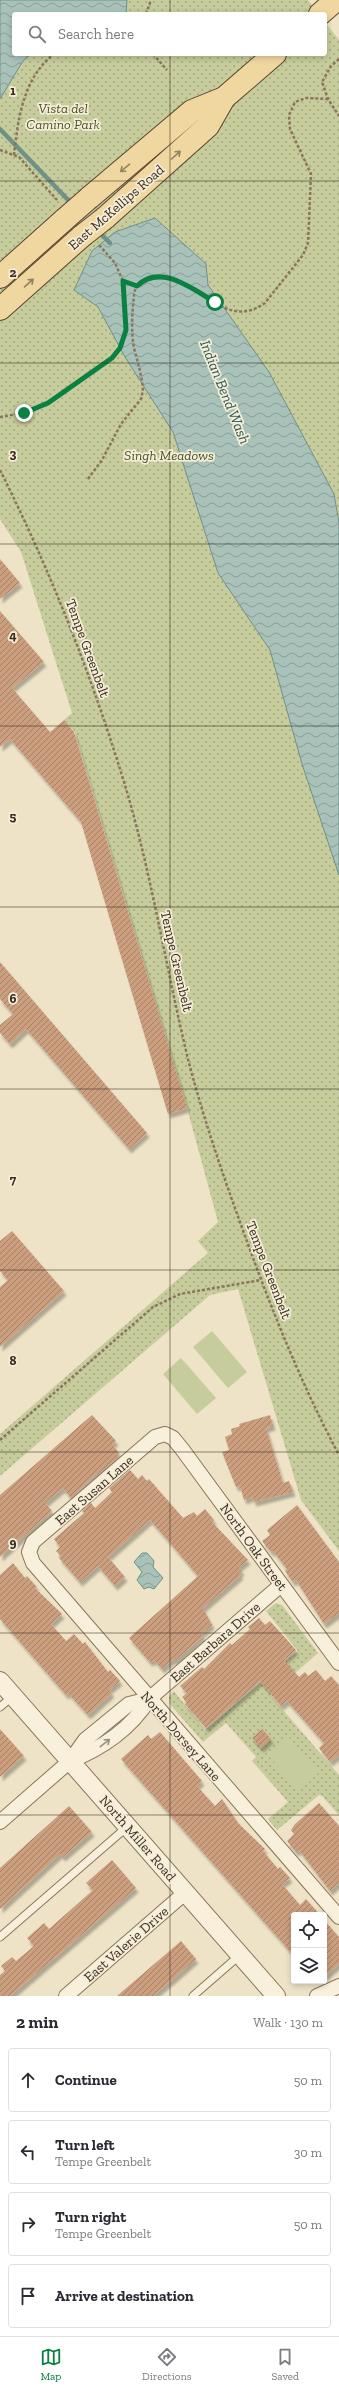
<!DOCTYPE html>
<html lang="en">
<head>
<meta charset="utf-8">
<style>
	body { margin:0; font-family:"Zilla Slab",serif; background:#f2f2f3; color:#2b2b33 }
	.controls { position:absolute; right:12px; bottom:12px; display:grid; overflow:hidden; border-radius:4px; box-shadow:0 2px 6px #0003 }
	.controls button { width:36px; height:36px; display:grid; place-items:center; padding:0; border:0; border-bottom:1px solid #e1e1e2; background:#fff; color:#2b2b33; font:20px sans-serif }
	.stop { position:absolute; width:12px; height:12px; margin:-9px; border:3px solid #0b8043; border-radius:50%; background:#fff }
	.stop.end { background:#0b8043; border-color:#fff; box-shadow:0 1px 4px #0008 }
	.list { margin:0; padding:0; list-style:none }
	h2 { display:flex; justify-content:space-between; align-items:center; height:52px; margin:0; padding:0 16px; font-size:17px }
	h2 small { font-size:13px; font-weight:400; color:#7c7c81 }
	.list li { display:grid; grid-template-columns:26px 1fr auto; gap:12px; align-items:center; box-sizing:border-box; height:64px; margin:0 8px 8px; padding:0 8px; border:1px solid #e1e1e2; border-radius:4px }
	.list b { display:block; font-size:15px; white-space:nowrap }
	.list p { margin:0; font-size:13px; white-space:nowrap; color:#7c7c81 }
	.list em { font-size:13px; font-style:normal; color:#7c7c81 }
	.icon { flex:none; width:22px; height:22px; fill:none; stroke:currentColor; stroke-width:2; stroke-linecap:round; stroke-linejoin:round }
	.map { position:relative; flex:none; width:339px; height:1996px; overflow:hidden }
	.search { position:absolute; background:#fff; box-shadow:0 2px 6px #0003; left:12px; right:12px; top:12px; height:44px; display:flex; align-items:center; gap:10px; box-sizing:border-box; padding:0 14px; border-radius:4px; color:#7c7c81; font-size:15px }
	.sheet { height:340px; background:#fff }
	nav { display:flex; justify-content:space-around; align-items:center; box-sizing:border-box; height:56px; border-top:1px solid #e1e1e2; background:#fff; font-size:11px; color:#7c7c81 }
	nav a { display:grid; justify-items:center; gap:2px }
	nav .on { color:#0b8043 }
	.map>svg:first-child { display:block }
	.grass { fill:url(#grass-dots) }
	.pitch { fill:#c6cc9b }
	.water { fill:url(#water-waves); stroke:#6f9188 }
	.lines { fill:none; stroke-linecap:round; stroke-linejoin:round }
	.stream { stroke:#6f9188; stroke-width:4.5 }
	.building { fill:url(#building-hatch); filter:url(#shadow) }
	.service-casing { stroke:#8a755d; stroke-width:9 }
	.minor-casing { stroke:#8a755d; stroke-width:16 }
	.tertiary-casing { stroke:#8a755d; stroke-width:20 }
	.primary-casing { stroke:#584330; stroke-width:24 }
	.path { stroke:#8a755d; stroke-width:2.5; stroke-dasharray:3 2; stroke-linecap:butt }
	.service { stroke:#f9f0db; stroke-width:7 }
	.minor { stroke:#f9f0db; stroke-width:14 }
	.tertiary { stroke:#f9f0db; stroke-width:18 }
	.primary { stroke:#f0d7a0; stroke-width:22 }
	.primary-bridge-casing { stroke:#584330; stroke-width:24; stroke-linecap:butt }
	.primary-bridge { stroke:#f0d7a0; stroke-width:22 }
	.oneway { stroke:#958260 }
	.oneway2 { stroke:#9a8e7e }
	.route { stroke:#0b8043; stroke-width:5 }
	.grid { fill:none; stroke:#3a2d20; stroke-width:1; stroke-opacity:0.55 }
	.labels { text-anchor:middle; stroke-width:3.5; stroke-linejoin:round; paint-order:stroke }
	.park-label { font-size:14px; font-style:italic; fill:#4a5627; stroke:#f5edd7 }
	.street-label { font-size:14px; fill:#3a2d20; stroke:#f5edd7 }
	.water-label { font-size:15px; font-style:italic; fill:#305a57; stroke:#f5edd7 }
	.grid-label { font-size:13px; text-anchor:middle; font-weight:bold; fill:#3a2d20; stroke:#f5edd7; stroke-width:3.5; stroke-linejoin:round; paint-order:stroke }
</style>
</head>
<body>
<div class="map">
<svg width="339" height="1996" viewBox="0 0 339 1996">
	<defs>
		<pattern id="grass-dots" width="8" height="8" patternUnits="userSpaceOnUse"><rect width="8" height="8" fill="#c6cc9b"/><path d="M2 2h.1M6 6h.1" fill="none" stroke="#a2a67e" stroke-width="1.8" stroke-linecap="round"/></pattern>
		<pattern id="water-waves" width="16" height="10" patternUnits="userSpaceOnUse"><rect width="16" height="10" fill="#a8c2ba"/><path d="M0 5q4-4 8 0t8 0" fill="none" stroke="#8a9e97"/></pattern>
		<pattern id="building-hatch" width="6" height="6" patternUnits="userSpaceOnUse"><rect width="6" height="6" fill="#cb9e7e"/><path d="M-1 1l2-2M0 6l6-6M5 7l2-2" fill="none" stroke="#a68167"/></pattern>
		<filter id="shadow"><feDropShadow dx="2.5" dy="4.5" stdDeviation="1" flood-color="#0004"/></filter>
	</defs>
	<rect width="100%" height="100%" fill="#eee3c7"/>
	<g class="grass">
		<path d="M0,0H308L319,14H14V54H325V22L339,40V1551L301,1500L238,1289L210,1295L0,1476V1434L208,1253L198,1241L218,1222L187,1108L75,732L64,720L72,713L21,552L0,519Z"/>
		<path d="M276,1603L282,1605L318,1653L270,1695L339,1775V1815L322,1796L319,1795L277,1830L268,1819L288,1802L252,1761L256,1757L226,1723L203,1742L169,1703V1696L174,1691L205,1730L298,1651L266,1611Z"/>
	</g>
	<g class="pitch">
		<path d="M212,1331L247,1372L228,1388L193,1347Z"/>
		<path d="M181,1358L216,1398L197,1414L163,1374Z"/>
		<path d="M288,1736L320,1772L299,1791L267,1754Z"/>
	</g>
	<g class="water">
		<path d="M0,0H127L126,14H14V54H31L23,61L0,99Z"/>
		<path d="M155,218L206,264L208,285L269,372L334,494L339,523V875L302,764L270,650L218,573L173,432L125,357L98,307L74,290L92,251L115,232Z"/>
		<path d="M142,1553H147L154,1561L153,1567L163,1578L154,1589L149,1587L144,1589L137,1580L142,1572L134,1562Z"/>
	</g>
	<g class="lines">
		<g class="stream">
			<path d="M0,129L72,204"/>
			<path d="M98,231L110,243"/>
		</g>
	</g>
	<g class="building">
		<path d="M0,559L20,583L0,599Z"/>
		<path d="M0,611L44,662L12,688L50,732L64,720L74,732L187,1108L168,1114L81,822L10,739L0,747Z"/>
		<path d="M0,962L147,1133L129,1149L26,1029L10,1044L0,1033V1025L13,1014L0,999Z"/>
		<path d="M12,1231L64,1291L0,1347V1287L8,1280L0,1271V1241Z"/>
		<path d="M92,1415L116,1441L112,1444L119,1453L117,1455L119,1457L97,1475L96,1474L71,1498L63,1488L45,1503L52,1511L0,1557V1495Z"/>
		<path d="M270,1415L273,1426L266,1428L283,1483L289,1481L293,1492L254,1502L252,1497L244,1500L240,1486L236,1487L222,1452L229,1450L225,1437L232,1434L231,1429L240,1426L239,1424Z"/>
		<path d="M130,1470L138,1479L142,1475L147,1481L149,1479L183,1518L194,1512L197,1516L205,1509L214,1520L212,1522L248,1560L239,1567L242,1571L239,1573L241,1575L203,1608L212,1625L201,1634L203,1636L175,1661L173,1659L162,1669L154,1660L151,1662L149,1661L129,1638L198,1576L171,1544L150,1520L108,1557L125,1577L115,1586L98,1566L80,1582L59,1558L61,1556L56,1551L60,1547L54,1539L84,1513L82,1511L91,1503L95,1508L112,1492L109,1488Z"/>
		<path d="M297,1505L339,1562V1613L324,1624L296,1580L293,1582L285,1571L287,1569L273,1551L271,1552L262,1541L270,1535L267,1530Z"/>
		<path d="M13,1563L25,1578L27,1576L37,1587L35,1588L62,1614L51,1624L66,1641L74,1634L83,1644L85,1642L108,1672L110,1670L120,1681L109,1690L112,1693L88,1715L68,1693L66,1695L0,1619V1575Z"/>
		<path d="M259,1618L265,1625L270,1621L296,1650L284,1660L299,1677L305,1672L308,1676L316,1670L325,1681L331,1676L339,1685V1755L330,1762L319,1748L324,1743L287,1701L281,1706L260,1681L206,1728L185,1704L187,1703L182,1697L187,1693L180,1686L202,1667L204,1669L230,1643L232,1645L250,1629L248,1627Z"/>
		<path d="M0,1729L24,1756L0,1777Z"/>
		<path d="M262,1729L271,1739L261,1748L252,1738Z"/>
		<path d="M160,1732L202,1781L197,1786L215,1806L222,1799L238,1823L265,1849L263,1851L278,1869L280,1867L290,1878L282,1884L300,1905L306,1899L320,1915H294V1956L121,1759L148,1735L151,1739Z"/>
		<path d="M319,1803L339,1826V1883L330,1891L299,1850L296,1852L287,1841L294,1834L291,1830L295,1824Z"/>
		<path d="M69,1806L92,1832L63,1857L60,1854L0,1909V1868Z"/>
		<path d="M112,1860L136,1888L10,1996H0V1975L5,1971L1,1966L12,1957L16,1961L34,1946L27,1938L44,1923L49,1929L93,1890L86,1883Z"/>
		<path d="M324,1920L339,1937V1964L324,1977Z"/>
		<path d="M181,1941L196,1959L166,1985L153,1996H117Z"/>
	</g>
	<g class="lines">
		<g class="service-casing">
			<g id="service">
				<path d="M0,1707L13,1696"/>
				<path d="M0,1937L127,1827"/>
				<path d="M193,1996L240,1955"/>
			</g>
		</g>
		<g class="minor-casing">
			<g id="minor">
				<path d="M339,1663L182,1449L173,1438L165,1434L155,1437L33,1542L29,1552L33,1563L339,1917"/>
				<path d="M70,1761C101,1749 132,1728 149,1699L281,1585"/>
				<path d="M0,1822L70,1761L85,1740L129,1704L149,1699"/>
				<path d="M66,1996L186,1892"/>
				<path d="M317,1996L339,1986"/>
			</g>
		</g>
		<g class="tertiary-casing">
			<path id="tertiary" d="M0,1681L276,1996"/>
		</g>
		<g class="primary-casing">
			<g id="primary">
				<path d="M320,14L336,0"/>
				<path d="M89,198L192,111L224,98L275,54"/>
				<path d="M105,218L208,126L224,98"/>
				<path d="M0,277L65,219"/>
				<path d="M0,309L82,236"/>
			</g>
		</g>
		<g class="path">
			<path d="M146,14L151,0"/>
			<path d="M153,54L167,70"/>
			<path d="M339,59L331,66L322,82L328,99L339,116"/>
			<path d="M0,150L19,157L57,200"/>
			<path d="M14,155C18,119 23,78 54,54"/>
			<path d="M123,281L137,286"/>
			<path d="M0,417L24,413L48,403L112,358L120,348L126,330L123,281L115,263L99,245"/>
			<path d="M0,470C50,570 91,674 124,782C152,874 166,970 189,1063C202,1112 218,1161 235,1208C265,1293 297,1376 339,1455"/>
			<path d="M88,479L102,460L121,424L141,399L143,390C142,376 138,363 134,348C131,333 132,312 134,296C134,290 137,285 142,281C163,262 204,300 225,308C239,314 253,312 265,303L303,255L308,243L311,174L290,129L289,115L295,102L306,98L328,99"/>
			<path d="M0,1440L153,1307L180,1294L261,1280"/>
		</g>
		<use href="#service" class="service"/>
		<use href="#minor" class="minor"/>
		<use href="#tertiary" class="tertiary"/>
		<use href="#primary" class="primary"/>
		<g class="primary-bridge-casing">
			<g id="primary-bridge">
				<path d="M65,219L89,198"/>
				<path d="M82,236L105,218"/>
			</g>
		</g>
		<use href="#primary-bridge" class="primary-bridge"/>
	</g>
	<defs><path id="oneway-shaft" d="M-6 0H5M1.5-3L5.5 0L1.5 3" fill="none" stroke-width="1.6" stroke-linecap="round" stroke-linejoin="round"/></defs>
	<g class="oneway">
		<use href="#oneway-shaft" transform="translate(176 155) rotate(-42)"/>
		<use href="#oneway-shaft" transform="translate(125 168) rotate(140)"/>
		<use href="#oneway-shaft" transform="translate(29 283) rotate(-41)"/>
	</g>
	<use class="oneway2" href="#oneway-shaft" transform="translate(105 1743) rotate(-38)"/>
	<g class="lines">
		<path class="route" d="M24,413L48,403L112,358L120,348L126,330L123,281L137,286C161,263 192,289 215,302"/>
	</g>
	<path class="grid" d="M170,0V14M170,54V1996M0,181H339M0,363H339M0,544H339M0,726H339M0,907H339M0,1089H339M0,1270H339M0,1452H339M0,1633H339M0,1815H339"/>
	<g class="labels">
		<g class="park-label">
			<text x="63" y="113">Vista del<tspan x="63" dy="16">Camino Park</tspan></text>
			<text x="169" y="460">Singh Meadows</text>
		</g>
		<g class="street-label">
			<text transform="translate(116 207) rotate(-41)" y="5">East McKellips Road</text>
			<text transform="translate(88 648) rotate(70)" y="5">Tempe Greenbelt</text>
			<text transform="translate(177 961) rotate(77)" y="5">Tempe Greenbelt</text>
			<text transform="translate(269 1270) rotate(69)" y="5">Tempe Greenbelt</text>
			<text transform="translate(94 1490) rotate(-41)" y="5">East Susan Lane</text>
			<text transform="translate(254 1547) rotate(54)" y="5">North Oak Street</text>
			<text transform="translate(215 1642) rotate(-41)" y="5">East Barbara Drive</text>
			<text transform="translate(181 1736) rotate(49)" y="5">North Dorsey Lane</text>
			<text transform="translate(138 1838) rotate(49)" y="5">North Miller Road</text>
			<text transform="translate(126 1944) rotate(-41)" y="5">East Valerie Drive</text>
		</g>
		<g class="water-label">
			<text transform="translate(225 392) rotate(68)" y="5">Indian Bend Wash</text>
		</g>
	</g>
	<g class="grid-label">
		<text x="13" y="95">1</text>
		<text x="13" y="277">2</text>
		<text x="13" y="458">3</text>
		<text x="13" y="640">4</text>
		<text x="13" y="821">5</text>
		<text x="13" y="1003">6</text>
		<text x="13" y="1184">7</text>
		<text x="13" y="1365">8</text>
		<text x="13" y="1547">9</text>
	</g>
</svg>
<div class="controls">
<button><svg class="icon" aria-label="locate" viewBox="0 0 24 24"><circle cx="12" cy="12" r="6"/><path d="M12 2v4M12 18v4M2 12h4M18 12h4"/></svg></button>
<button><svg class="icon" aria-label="layers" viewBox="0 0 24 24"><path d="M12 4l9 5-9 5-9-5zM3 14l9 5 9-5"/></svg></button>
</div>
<div class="stop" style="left:215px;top:302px"></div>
<div class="stop end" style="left:24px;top:413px"></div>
<div class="search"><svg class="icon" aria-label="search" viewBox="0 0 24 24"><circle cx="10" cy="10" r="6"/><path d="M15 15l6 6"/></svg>Search here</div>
</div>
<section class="sheet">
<h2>2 min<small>Walk · 130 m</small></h2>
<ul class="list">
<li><svg class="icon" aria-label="ahead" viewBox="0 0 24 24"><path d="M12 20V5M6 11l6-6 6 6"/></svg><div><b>Continue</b></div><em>50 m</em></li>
<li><svg class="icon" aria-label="left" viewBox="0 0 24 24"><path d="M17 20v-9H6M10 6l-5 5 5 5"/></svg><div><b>Turn left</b><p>Tempe Greenbelt</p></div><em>30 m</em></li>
<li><svg class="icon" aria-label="right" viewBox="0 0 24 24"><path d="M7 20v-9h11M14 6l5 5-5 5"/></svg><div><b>Turn right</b><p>Tempe Greenbelt</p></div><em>50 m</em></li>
<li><svg class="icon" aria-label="arrive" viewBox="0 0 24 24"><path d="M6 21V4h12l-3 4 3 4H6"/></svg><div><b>Arrive at destination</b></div></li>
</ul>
</section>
<nav>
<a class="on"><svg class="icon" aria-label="map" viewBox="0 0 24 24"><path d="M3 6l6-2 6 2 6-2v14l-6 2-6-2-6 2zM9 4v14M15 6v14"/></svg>Map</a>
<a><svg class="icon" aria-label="directions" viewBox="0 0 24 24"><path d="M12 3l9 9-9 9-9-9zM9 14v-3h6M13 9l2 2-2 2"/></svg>Directions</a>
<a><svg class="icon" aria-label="saved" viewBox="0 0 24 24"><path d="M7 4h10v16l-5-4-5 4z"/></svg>Saved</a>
</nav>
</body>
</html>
